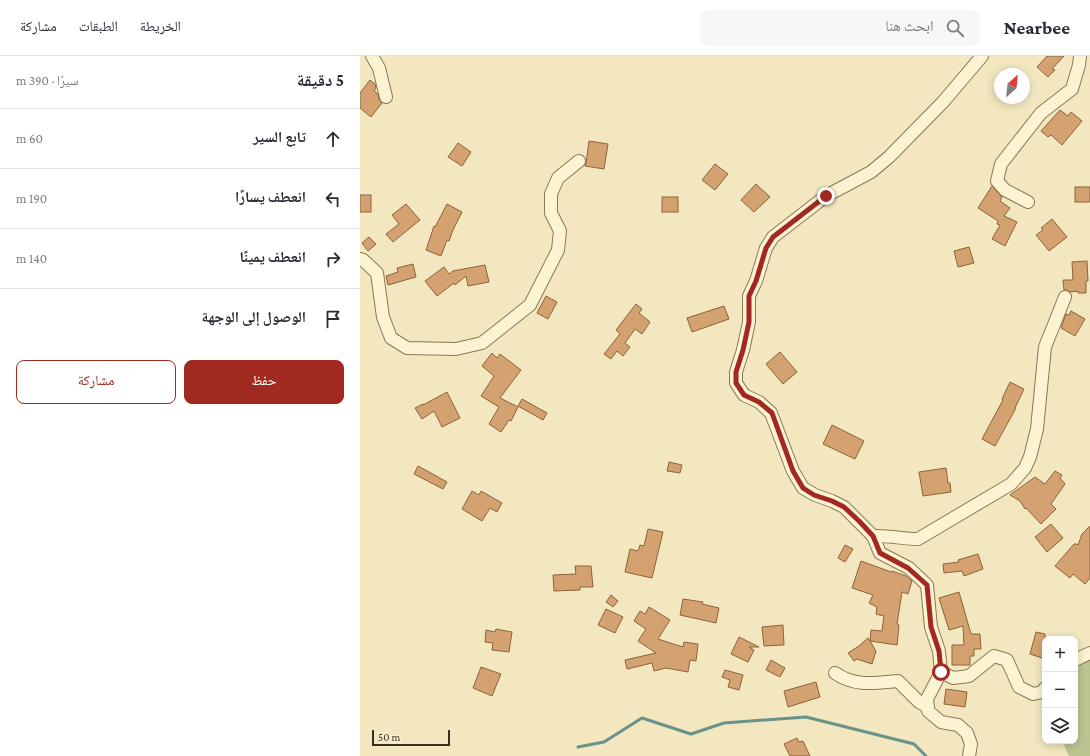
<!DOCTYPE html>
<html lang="ar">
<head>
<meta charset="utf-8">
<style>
	body { margin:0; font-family:"Crimson Pro","Noto Naskh Arabic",serif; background:#f7f7f7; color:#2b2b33; direction:rtl }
	.controls { position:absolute; right:12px; bottom:12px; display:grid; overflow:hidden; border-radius:8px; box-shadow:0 2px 10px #0003 }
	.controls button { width:36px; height:36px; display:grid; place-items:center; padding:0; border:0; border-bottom:1px solid #e1e1e2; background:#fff; color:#2b2b33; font:20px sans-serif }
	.compass { position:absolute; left:634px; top:12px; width:36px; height:36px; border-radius:50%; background:#fff; box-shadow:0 2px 10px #0003; rotate:27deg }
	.scale { position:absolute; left:12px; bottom:10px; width:78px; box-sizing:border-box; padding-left:4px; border:2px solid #3b2d1b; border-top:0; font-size:11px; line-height:14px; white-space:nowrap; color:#3b2d1b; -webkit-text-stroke:3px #f9f0cf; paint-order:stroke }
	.stop { position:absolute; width:12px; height:12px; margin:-9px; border:3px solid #a2291f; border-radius:50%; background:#fff }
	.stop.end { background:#a2291f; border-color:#fff; box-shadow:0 1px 4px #0008 }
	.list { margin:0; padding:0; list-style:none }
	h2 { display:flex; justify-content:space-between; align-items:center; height:52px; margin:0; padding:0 16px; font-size:17px }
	h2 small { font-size:13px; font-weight:400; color:#7c7c81 }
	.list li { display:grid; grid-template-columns:26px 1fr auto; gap:12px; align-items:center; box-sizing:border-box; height:60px; padding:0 16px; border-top:1px solid #e1e1e2 }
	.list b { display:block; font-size:15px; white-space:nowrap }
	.list em { font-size:13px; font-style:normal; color:#7c7c81 }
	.actions { display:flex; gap:8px; padding:12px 16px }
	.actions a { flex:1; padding:9px 0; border:1px solid #a2291f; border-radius:8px; text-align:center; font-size:14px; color:#a2291f }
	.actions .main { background:#a2291f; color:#fff }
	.icon { flex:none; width:22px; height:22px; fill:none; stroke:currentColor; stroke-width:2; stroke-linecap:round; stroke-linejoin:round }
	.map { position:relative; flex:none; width:730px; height:700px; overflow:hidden; direction:ltr }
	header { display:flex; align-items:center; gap:24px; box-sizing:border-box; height:56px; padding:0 20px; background:#fff; border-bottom:1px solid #e1e1e2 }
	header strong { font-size:19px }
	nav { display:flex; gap:22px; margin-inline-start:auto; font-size:14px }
	.search { width:280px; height:36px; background:#f7f7f7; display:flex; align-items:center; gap:10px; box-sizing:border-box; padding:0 14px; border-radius:8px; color:#7c7c81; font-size:15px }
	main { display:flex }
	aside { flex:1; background:#fff }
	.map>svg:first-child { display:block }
	.cemetery { fill:#bbc592 }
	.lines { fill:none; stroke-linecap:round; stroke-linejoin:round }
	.stream { stroke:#69928c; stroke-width:3 }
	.building { fill:#d4a271; stroke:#8e6239 }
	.minor-casing { stroke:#8d7755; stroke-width:14 }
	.minor { stroke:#fcf3d3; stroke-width:12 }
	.route { stroke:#a2291f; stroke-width:5 }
</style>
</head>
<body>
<header>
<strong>Nearbee</strong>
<div class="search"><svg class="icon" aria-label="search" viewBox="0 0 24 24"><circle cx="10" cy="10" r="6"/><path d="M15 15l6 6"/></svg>ابحث هنا</div>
<nav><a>الخريطة</a><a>الطبقات</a><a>مشاركة</a></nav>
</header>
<main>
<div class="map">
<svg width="730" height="700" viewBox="0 0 730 700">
	<rect width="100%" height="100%" fill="#f2e7bf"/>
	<path class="cemetery" d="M730,600V700H709L702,685H715V609Z"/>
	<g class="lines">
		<path class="stream" d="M218,691L244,686L282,662L331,678L364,667L446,661L554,688L566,700"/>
	</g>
	<g class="building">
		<path d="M687,0H704L692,13L695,14L688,21L677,11Z"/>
		<path d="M10,24L15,28L16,32L14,35L18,38L19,43L22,47L11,61L0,52V37Z"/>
		<path d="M700,54L708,60L711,56L722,65L702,89L691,79L688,81L681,75Z"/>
		<path d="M229,85L248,88L244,113L225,110L226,107Z"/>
		<path d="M98,87L111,96L102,110L88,101Z"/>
		<path d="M355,108L368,118L355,134L342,124Z"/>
		<path d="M396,128L410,141L394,156L381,144Z"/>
		<path d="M632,130L642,141L640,145L650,152L644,160L657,166L645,190L632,183L640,169L637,168L638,165L618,152Z"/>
		<rect x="715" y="131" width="15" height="15"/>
		<rect x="0" y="139" width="11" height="17"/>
		<rect x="302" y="141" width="16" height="15"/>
		<path d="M46,148L60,164L33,186L26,178L39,168L32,159Z"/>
		<path d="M87,148L102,156L93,174L89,185L87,184L81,200L66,194L74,170L75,171Z"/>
		<path d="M692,163L707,181L689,195L676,179L683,174L681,172Z"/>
		<path d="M9,181L16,188L8,195L2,187Z"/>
		<path d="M609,191L614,207L598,211L594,195Z"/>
		<path d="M727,205L728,225H726V237H718V235L710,236L707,234H704L703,224H713L712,206Z"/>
		<path d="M53,208L56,221L28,229L26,220L38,216L37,212Z"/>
		<path d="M125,209L129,226L108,230L106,220L95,229L94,227L77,240L65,225L84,211L89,218L93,215Z"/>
		<path d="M186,240L197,246L188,263L177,257Z"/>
		<path d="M276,248L282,253L279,257L290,266L282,278L275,273L265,287L270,291L263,300L257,295L251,303L244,298L260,278L256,274Z"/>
		<path d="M364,250L369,263L332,276L327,262Z"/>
		<path d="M711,255L725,263L715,280L701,272L706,258L709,259Z"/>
		<path d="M420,296L437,316L423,328L406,308Z"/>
		<path d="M132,297L137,302L140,298L161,314L140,342L158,351L151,365L149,364L141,376L129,368L139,351L121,340L134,320L122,310Z"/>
		<path d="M650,326L664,333L655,352H656L635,390L622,383L643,344L642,343Z"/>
		<path d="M87,336L100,362L82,371L74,355L62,363L55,352L63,348V349Z"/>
		<path d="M162,343L187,357L183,364L158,350Z"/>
		<path d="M472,369L504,385L495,403L463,388Z"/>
		<path d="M309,406L322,409L320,417L307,415Z"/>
		<path d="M58,410L87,426L83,433L54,418Z"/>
		<path d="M586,412L588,427H590L591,436L563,440L559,416Z"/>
		<path d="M695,415L702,419L700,422L705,428L691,448L696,453L681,468L666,452L665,453L660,445L650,439L675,421L685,428Z"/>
		<path d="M112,435L119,439L121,435L142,447L137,456L130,452L122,465L102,453Z"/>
		<path d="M691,468L703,482L687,496L675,481Z"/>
		<path d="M730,470V522L725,528L713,518L710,522L695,510L714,488H717L718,489L722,478Z"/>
		<path d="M288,473L303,476L292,522L265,516L270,493L278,495L280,489L284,490Z"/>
		<path d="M485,489L493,493L485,506L478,502Z"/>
		<path d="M618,498L623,513L604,520L602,515L584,517L583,508L599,506L598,504Z"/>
		<path d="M501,505L531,516L532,515L546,520L552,525L548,538L542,536L537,568L539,569L537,589L510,585L516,595L512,608L497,603L494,605L488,597L502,588V587L508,582L510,585L511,574L522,575L524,560L516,558L517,551L509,547L513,539L492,532Z"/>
		<path d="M215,510H231L233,531H220V534L194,535L193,519L216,518Z"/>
		<path d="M599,536L611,578H620L621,593H614V600H610V609H592V589H604L603,570L589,574L579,542Z"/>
		<path d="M251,539L258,545L253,551L246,546Z"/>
		<path d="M323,543L343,546L342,548L359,552L356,567L320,559Z"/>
		<path d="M289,551L310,564L298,583L323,591L324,586L338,588L336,605L330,604L328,616L306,612L294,615L292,607L267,613L265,604L296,597L278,585L286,573L274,565L280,555L285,558Z"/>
		<path d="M246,553L263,561L255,577L238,569Z"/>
		<path d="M423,569L424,589L404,590L402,571Z"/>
		<path d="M136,573L152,576L149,596L132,594L133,587L125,586L126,574L135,576Z"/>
		<path d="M676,576L685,578V603L670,598Z"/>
		<path d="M379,581L399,591H389L394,594L388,606L371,598Z"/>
		<path d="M411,604L425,612L420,621L406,614Z"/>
		<path d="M121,611L141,618L132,640L113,632Z"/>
		<path d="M365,614L383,619L379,634L368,631L370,624L362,621Z"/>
		<path d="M456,626L460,641L428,651L424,635Z"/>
		<path d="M586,633L607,636L605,651L584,648Z"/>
		<path d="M437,682L439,686L443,685L450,700H430L424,688Z"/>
	</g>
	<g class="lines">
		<g class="minor-casing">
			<g id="minor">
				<path d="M12,0L19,12L26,41"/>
				<path d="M668,146L645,134L637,125L641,108L681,57L712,33L719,9L720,0"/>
				<path d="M0,203L3,204L17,217L23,261L31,282L47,292L96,293L122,287L170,249L198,194L200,175L191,157V138L198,122L219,105"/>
				<path d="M513,480C528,479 543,483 558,483L651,428L665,412L670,401L677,373L685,291L705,241"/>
				<path d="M715,604L730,597"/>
				<path d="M581,616L593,622L609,620L634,600L647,604L659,631L673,638L682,636L685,632"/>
				<path d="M475,617C495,631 515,627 538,625L559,646L568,651"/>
				<path d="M609,700L611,688L607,677L598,669L581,666L568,655L567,643L581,616L579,595L571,571L567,529L549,512L520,497L513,480L484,451L472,445L455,439L443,432L433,415L411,357L399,346L384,339L376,327V316L383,294L389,266V240L396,225L406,192L413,181L466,140L511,116L529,101L583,46L622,0"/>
			</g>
		</g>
		<use href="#minor" class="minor"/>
	</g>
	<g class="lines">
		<path class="route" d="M466,140L413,181L406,192L396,225L389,240V266L383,294L376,316V327L384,339L399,346L412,357L433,415L443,432L454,439L472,445L484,451L499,465L513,480L520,497L548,512L567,529L571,571L579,595L581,616"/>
	</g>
</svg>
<div class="controls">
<button>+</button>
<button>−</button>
<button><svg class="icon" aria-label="layers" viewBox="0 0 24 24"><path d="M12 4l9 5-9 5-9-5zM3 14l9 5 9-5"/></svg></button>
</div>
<svg class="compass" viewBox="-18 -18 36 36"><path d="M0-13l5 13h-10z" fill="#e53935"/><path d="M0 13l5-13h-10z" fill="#7c7c81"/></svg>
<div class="scale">50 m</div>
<div class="stop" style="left:581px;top:616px"></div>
<div class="stop end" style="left:466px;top:140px"></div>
</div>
<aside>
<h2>5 دقيقة<small>سيرًا · 390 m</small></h2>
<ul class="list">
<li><svg class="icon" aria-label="ahead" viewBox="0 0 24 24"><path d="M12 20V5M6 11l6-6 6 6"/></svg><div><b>تابع السير</b></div><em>60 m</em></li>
<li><svg class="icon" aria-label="left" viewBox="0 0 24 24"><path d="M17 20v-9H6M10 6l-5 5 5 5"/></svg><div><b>انعطف يسارًا</b></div><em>190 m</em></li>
<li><svg class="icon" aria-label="right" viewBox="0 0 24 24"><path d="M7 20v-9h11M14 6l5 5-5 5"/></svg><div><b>انعطف يمينًا</b></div><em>140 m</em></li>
<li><svg class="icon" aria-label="arrive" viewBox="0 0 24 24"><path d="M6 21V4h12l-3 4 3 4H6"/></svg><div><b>الوصول إلى الوجهة</b></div></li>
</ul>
<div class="actions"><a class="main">حفظ</a><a>مشاركة</a></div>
</aside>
</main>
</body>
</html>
